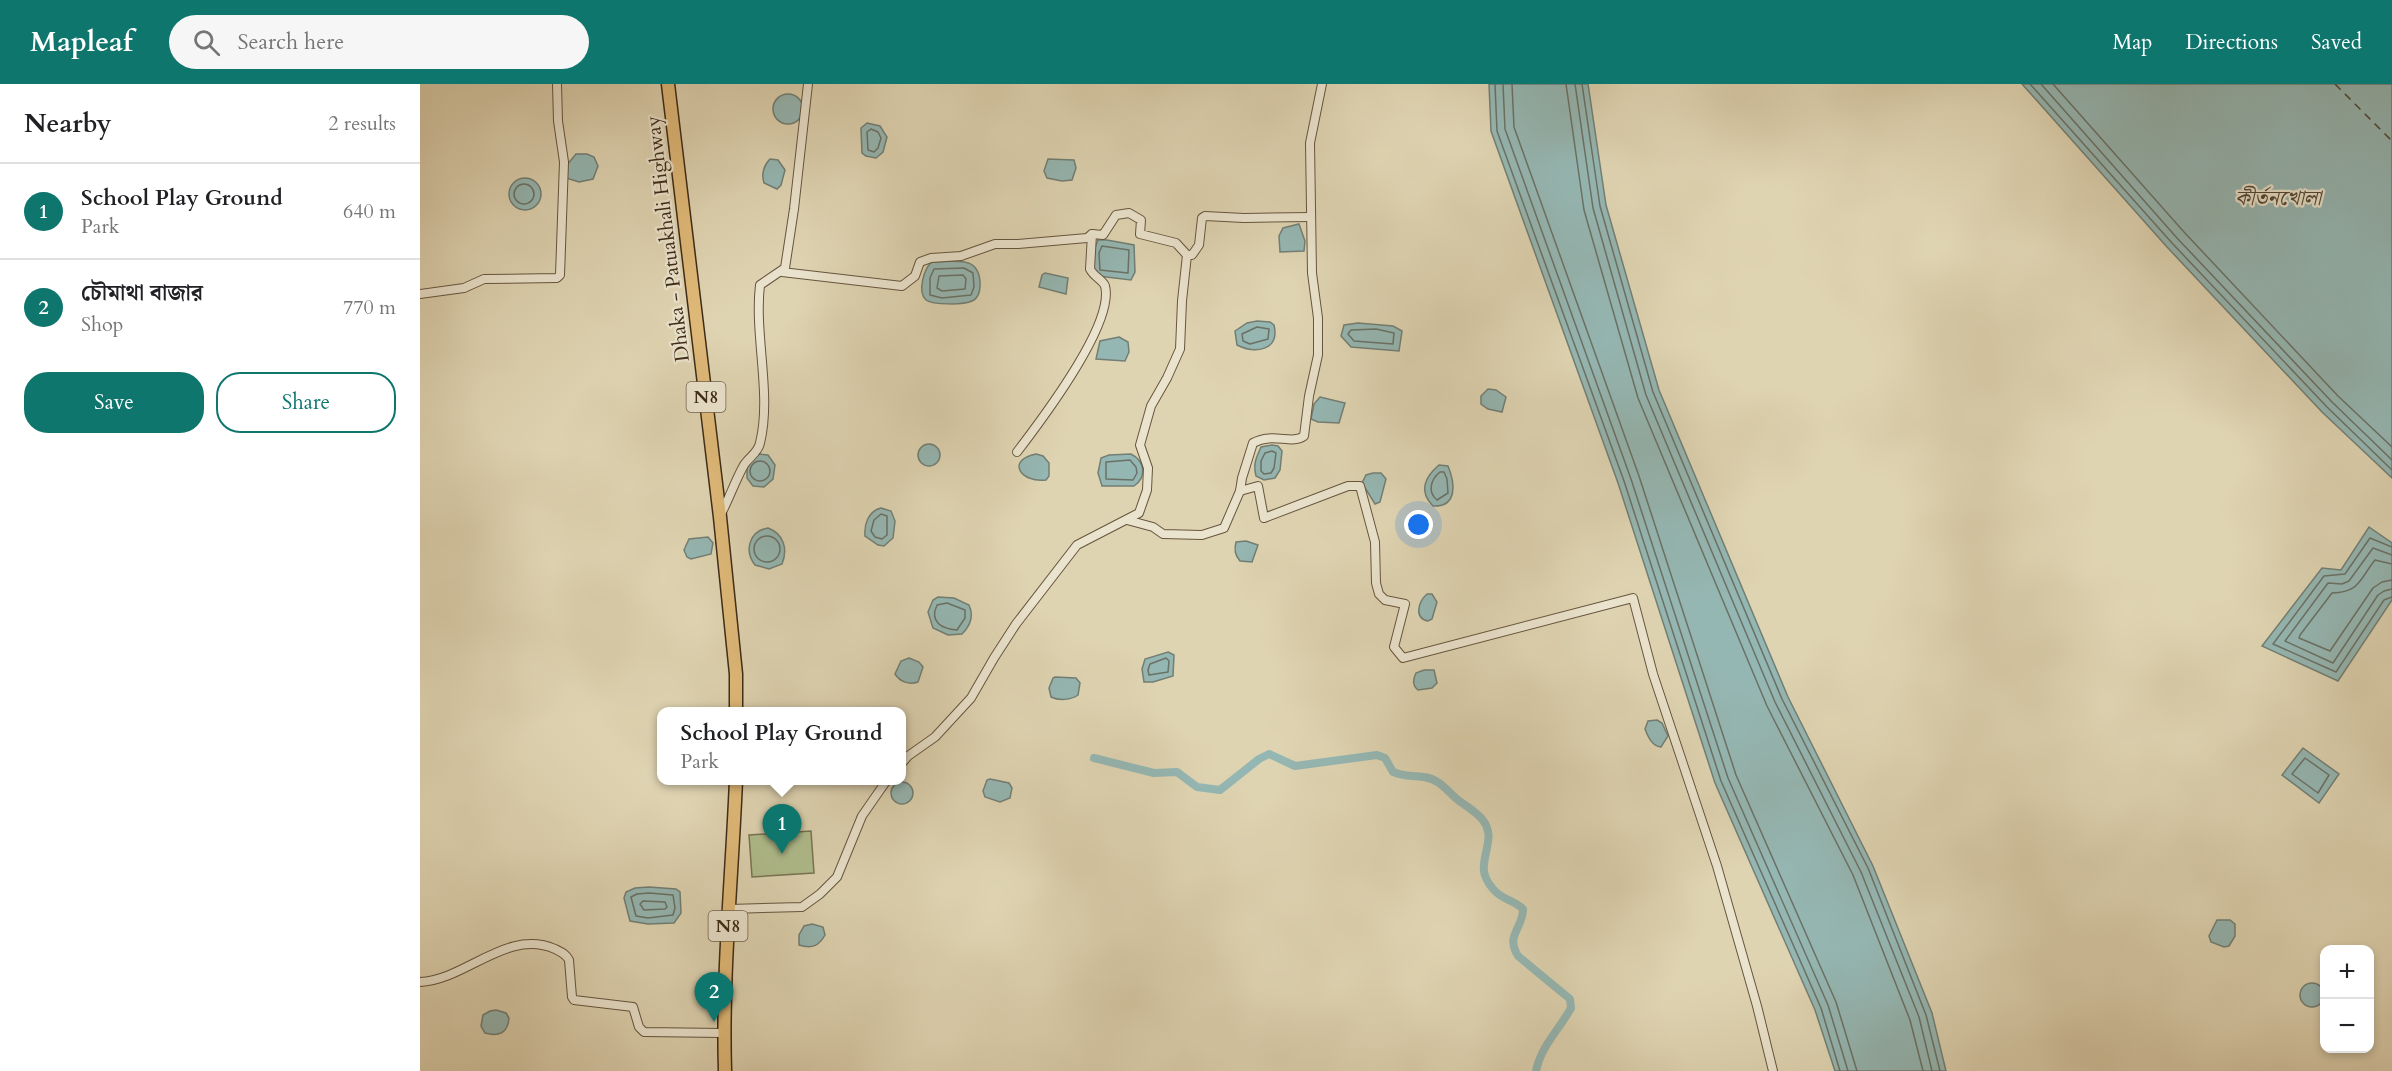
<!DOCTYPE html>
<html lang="en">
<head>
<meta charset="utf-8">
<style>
	body { margin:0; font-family:Cardo,"Noto Serif Bengali",serif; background:#f6f6f6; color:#202124 }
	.controls { position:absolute; right:18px; bottom:18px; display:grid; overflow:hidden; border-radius:12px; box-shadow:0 3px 9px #0003 }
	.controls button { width:54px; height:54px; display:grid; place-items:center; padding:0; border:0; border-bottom:2px solid #e0e0e0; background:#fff; color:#202124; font:30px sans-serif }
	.you { position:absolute; left:999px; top:441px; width:21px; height:21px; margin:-15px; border:4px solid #fff; border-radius:50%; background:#1a73e8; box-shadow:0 0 0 9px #1a73e833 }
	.badge { display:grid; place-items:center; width:39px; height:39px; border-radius:50%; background:#0f766e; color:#fff; font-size:20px; font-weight:700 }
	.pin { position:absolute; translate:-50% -50px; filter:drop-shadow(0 2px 3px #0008) }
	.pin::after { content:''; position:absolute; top:32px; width:21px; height:18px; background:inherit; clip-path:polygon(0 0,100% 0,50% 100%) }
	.popup { position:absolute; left:237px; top:623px; width:249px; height:78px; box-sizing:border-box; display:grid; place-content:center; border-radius:12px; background:#fff; filter:drop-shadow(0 2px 4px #0005); font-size:20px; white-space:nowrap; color:#757577 }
	.popup b { font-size:22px; color:#202124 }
	.popup::after { content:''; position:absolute; left:50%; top:100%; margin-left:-12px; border:12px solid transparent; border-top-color:#fff }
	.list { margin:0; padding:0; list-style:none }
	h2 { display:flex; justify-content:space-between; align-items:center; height:78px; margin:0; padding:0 24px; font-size:26px }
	h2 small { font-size:20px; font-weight:400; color:#757577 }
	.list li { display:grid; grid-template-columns:39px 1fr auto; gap:18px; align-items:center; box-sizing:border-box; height:96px; padding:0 24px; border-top:2px solid #e0e0e0 }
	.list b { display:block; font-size:22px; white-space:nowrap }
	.list p { margin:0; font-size:20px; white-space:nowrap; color:#757577 }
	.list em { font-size:20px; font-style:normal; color:#757577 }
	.actions { display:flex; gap:12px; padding:18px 24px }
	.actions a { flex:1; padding:14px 0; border:2px solid #0f766e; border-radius:24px; text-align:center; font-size:21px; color:#0f766e }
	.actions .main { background:#0f766e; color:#fff }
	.icon { flex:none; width:33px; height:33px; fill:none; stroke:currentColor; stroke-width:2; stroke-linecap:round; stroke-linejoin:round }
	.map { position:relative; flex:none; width:1972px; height:987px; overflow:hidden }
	header { display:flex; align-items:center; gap:36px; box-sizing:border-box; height:84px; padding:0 30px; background:#0f766e; color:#fff }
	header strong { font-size:28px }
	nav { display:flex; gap:33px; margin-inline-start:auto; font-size:21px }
	.search { width:420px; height:54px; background:#f6f6f6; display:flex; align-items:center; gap:15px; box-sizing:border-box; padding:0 21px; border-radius:33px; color:#757577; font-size:22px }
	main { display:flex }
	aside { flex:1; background:#fff }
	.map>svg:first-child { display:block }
	.green { fill:#b0bd8d; stroke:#777452; stroke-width:1.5 }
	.water { fill:#95b7b3; stroke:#727f75; stroke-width:1.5 }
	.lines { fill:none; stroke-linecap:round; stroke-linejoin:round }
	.shore { stroke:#6a7166; stroke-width:1.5 }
	.canal { stroke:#95b7b3; stroke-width:8 }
	.ferry { stroke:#4f4737; stroke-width:1.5; stroke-dasharray:8 6; stroke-linecap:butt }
	.minor-casing { stroke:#66553e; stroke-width:10 }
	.trunk-casing { stroke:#3e2b18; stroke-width:15 }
	.minor { stroke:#eae3cd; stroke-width:8 }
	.trunk { stroke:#e0ba79; stroke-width:12 }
	.labels { text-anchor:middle; stroke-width:4.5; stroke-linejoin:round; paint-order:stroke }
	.shield { fill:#eae3cd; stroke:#72624e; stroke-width:1.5 }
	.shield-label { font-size:18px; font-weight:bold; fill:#3e2b18 }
	.street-label { font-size:20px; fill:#3e2b18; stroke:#eae3cd }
	.water-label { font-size:21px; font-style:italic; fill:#4f4737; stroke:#eae3cd }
</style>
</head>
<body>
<header>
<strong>Mapleaf</strong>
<div class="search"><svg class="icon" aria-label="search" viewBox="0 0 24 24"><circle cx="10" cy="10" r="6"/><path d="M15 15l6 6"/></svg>Search here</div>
<nav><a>Map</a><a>Directions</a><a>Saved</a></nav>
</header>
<main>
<aside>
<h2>Nearby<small>2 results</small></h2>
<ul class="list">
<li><span class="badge">1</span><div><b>School Play Ground</b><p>Park</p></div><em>640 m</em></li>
<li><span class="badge">2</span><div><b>চৌমাথা বাজার</b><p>Shop</p></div><em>770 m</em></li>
</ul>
<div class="actions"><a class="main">Save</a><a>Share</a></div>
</aside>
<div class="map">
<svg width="1972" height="987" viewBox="0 0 1972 987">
	<rect width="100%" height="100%" fill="#dfd4b2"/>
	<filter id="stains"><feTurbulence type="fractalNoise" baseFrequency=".00333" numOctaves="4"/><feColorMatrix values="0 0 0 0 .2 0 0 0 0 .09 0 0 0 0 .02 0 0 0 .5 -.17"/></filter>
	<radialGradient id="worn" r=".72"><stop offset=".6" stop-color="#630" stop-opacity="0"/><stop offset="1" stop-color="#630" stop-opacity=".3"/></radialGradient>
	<path class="green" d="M391,747L394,789L332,793L329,751Z"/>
	<g class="water">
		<path d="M1069,0H1168L1186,121L1239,306L1368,613L1453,782L1512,929L1526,987H1415L1395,926L1295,699L1198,399L1071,47Z"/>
		<path d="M1602,0H1972V394L1902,328L1747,163Z"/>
		<circle cx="368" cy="25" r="15"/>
		<path d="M447,39L460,42L467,53L463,68L456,74L446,72L442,69L441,44Z"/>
		<path d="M156,70H167L174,73L178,82L173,95L159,98L146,94V82Z"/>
		<path d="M350,75L358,76L365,86L361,101L357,105L344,99C341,90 344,81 350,75Z"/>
		<path d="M628,75L654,76L656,84L652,96L642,97L627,94L624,87Z"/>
		<circle cx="105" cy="110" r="16"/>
		<path d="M879,140L885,157L884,167L860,168L859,152L863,144Z"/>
		<path d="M678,156H687L714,161L715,188L711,196L678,192L674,189L673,169Z"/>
		<path d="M512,178C535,178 561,170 560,202C560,207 558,215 552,217C544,221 513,221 506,216C497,208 504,184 512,178Z"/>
		<path d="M625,189L648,194L646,210L619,203L622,191Z"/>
		<path d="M837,237L850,238L854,241C860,267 835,270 817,261L815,247L827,239Z"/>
		<path d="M938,239L973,242L982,247L979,267L931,263L921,252L924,241Z"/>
		<path d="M699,253L708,258L709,268L705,277L676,275L680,257Z"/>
		<path d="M1068,305L1076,306L1086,313L1082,328L1068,325L1061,320V312Z"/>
		<path d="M900,313L925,319L919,339L898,338L891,335L894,320Z"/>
		<circle cx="509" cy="371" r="11"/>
		<path d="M852,361L858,362L862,367L860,386L855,394L844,396L836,392C833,380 836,374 841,363Z"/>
		<path d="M338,370L348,371L355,381L353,395L344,403L333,402L327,394V380Z"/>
		<path d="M616,370L623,372L629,379V392L626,396C600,399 586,376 616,370Z"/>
		<path d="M711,370C725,377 727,393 714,402H682L678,389L681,374L689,371Z"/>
		<path d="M1019,381L1028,382C1035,399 1038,423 1013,422C998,407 1005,393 1019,381Z"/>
		<path d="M953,389H961L966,395L960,418L955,420L942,399L946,391Z"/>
		<path d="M461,424L471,427L475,437L473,454L464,462L458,461L445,452C444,441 448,427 461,424Z"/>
		<path d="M1949,443L1972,459V516L1918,597L1842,562L1902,484L1921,486Z"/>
		<path d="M348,444C364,450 368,465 362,480L349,485L335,481C324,467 329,447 348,444Z"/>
		<path d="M288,453L293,459L291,470L271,475L267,473L264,466L269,455Z"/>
		<path d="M826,457L838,461L832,478L820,477C815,471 814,466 816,458Z"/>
		<path d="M1007,510H1012L1017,518L1012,535L1008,537C993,534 999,517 1007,510Z"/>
		<path d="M518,513L534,514L549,521C554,532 550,542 542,550L528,551L513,544L508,528L513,516Z"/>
		<path d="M748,568L754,571L753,592L733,598H724L722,585L725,575Z"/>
		<path d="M489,574L499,578L503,583L498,598C489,601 480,598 475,590L481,577Z"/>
		<path d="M1004,586H1014L1017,599L1012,604L998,606C992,601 993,596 996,589Z"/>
		<path d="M635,593L656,594L660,599L658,611C651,616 639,617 631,613L629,604L633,594Z"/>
		<path d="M1237,636L1242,639L1248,652L1241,663C1232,662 1228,653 1225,645L1228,637Z"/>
		<path d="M1883,664L1919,690L1899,719L1862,691Z"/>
		<path d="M570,695L589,699L592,704L590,714L580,718L565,713L563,707L567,696Z"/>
		<circle cx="482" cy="709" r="11"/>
		<path d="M229,803L256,805L260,808L261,829L254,839L228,840L210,837L204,814L206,808L215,804Z"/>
		<path d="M1797,836H1810L1815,840V852L1809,862L1804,863L1791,858L1789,852Z"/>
		<path d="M392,840L403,843L405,851C399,862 392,865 379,861V851L384,842Z"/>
		<circle cx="1892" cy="911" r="12"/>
		<path d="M76,926L86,929L89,934C88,949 79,953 65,949L61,942L63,931L70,927Z"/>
	</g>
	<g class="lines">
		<g class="shore">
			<path d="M1075,0L1077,47L1204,397L1301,697L1401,924L1420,987"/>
			<path d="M1083,0L1085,45L1211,395L1308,694L1408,921L1428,987"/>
			<path d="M1092,0L1094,43L1219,392L1316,691L1416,918L1437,987"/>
			<path d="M1146,0L1164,126L1218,314L1347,622L1433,791L1490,936L1503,987"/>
			<path d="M1155,0L1173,124L1226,311L1355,618L1441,788L1499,933L1512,987"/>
			<path d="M1162,0L1180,122L1233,308L1362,615L1448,784L1506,931L1520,987"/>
			<path d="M1610,0L1752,159L1907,323L1972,386"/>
			<path d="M1621,0L1757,154L1912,318L1972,376"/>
			<path d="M1633,0L1764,148L1918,312L1972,363"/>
			<path d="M451,45L458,48L461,54L458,64L454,68L448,66L447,48Z"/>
			<circle cx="104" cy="110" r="10"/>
			<path d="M682,162L709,166L708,189L680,186L679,169Z"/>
			<path d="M544,184L553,189L554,203L551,211L522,214L510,211V194L514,185Z"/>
			<path d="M543,191L546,195L545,205L522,207L517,204L519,192Z"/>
			<path d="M837,243L849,245L848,255L830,260L823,257L822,250Z"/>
			<path d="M956,245L974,249L973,260L934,257L928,250L931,246Z"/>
			<path d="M852,367L856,369L854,384L851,389L844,390L841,387V377L845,369Z"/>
			<path d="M710,376L716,383L717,389L713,396L686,395V378Z"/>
			<circle cx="340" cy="387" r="10"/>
			<path d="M1020,388H1024L1027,395L1028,409L1017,416C1007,408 1011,395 1020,388Z"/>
			<path d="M461,430L467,432V451L462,455L455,453L451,447L454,436Z"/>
			<circle cx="347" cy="465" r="13"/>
			<path d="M1972,463L1950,454L1925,490L1904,492L1853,560L1916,588L1964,516L1972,513"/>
			<path d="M1972,471L1953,464L1929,497L1922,500L1908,499L1865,557L1913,579L1958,511L1964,507L1972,505"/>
			<path d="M1972,480L1955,476C1939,496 1940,508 1912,509L1880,551L1879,554L1910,567L1953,504L1962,498L1972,496"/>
			<path d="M527,519L545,526V534L537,546C522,545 509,538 517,521Z"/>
			<path d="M746,574L749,577L748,588L729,591L728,586L730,580Z"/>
			<path d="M1885,674L1909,691L1898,709L1872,690Z"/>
			<path d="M229,809L253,811L255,824L253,831L228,834L216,832L211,813L217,810Z"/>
			<path d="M223,817L245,818L247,823L245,825L224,826L220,820Z"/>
		</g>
		<path class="canal" d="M674,674L734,689L757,688L777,703L800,706L839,675L849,670L875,682L957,671L965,674L973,688C985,693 992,691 1004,693C1020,695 1027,707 1038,716C1053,727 1072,736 1068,758C1065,778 1058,787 1073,805C1082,816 1094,816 1103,825C1103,845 1085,851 1098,872L1150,915L1151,924C1139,946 1121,962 1116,987"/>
		<path class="ferry" d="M1915,0L1972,57"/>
		<g class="minor-casing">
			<g id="minor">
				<path d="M362,188L482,202L495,192L500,178L511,174L541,172L575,160H598L667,154L672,150L683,151L696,131L709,129L721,136L720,150L756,159L767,171H772L779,161L782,134L785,132L824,134L890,133"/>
				<path d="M0,210L44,204L64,195L137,194L140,191L144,78L138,37L137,0"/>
				<path d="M597,368C620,338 695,240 685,202C683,196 674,193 670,185L672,150"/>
				<path d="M820,407L838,402L844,434L928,402H940L955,458L956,499L959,510L965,516L985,520L974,563L983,574L1213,514L1233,590L1297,782L1337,922L1353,987"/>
				<path d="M300,432C309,415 315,397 324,381C329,373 338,369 340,359C352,311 334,251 340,201L365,184L374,125L388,0"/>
				<path d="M707,436L733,443L743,450L782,451L804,444L820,407L822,394L833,359C853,348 872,361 884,352L889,312L898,271V234L892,189L890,59L902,0"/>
				<path d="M482,679L488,672L515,653L551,614L574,574L596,540L657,461L719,429L727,406L728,384L720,361L731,322L747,294L760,265L762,217L767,171"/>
				<path d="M309,825L382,823L400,810L417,793L442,732L467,696"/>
				<path d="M0,898C46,896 87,844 135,865C141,868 146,870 149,876L152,913L154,916L213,923L219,943L224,948L303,949"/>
			</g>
		</g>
		<g class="trunk-casing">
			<g id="trunk">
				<path d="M248,0L300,433L316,590V628"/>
				<path d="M305,987C302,890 312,793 316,696"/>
			</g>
		</g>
		<use href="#minor" class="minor"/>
		<use href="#trunk" class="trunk"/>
	</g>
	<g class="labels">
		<g class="shield">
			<rect x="266.5" y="298" width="39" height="30" rx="4.5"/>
			<rect x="288.5" y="827" width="39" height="30" rx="4.5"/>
		</g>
		<g class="shield-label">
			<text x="286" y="319">N8</text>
			<text x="308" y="848">N8</text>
		</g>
		<g class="street-label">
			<text transform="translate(247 155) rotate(-97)" y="7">Dhaka - Patuakhali Highway</text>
		</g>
		<g class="water-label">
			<text x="1858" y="121">কীর্তনখোলা</text>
		</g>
	</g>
	<rect width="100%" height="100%" filter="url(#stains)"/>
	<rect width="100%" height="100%" fill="url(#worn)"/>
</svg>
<div class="controls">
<button>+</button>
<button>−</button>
</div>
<div class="you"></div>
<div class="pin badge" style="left:362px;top:770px">1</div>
<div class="popup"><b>School Play Ground</b>Park</div>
<div class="pin badge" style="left:294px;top:938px">2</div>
</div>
</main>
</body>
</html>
